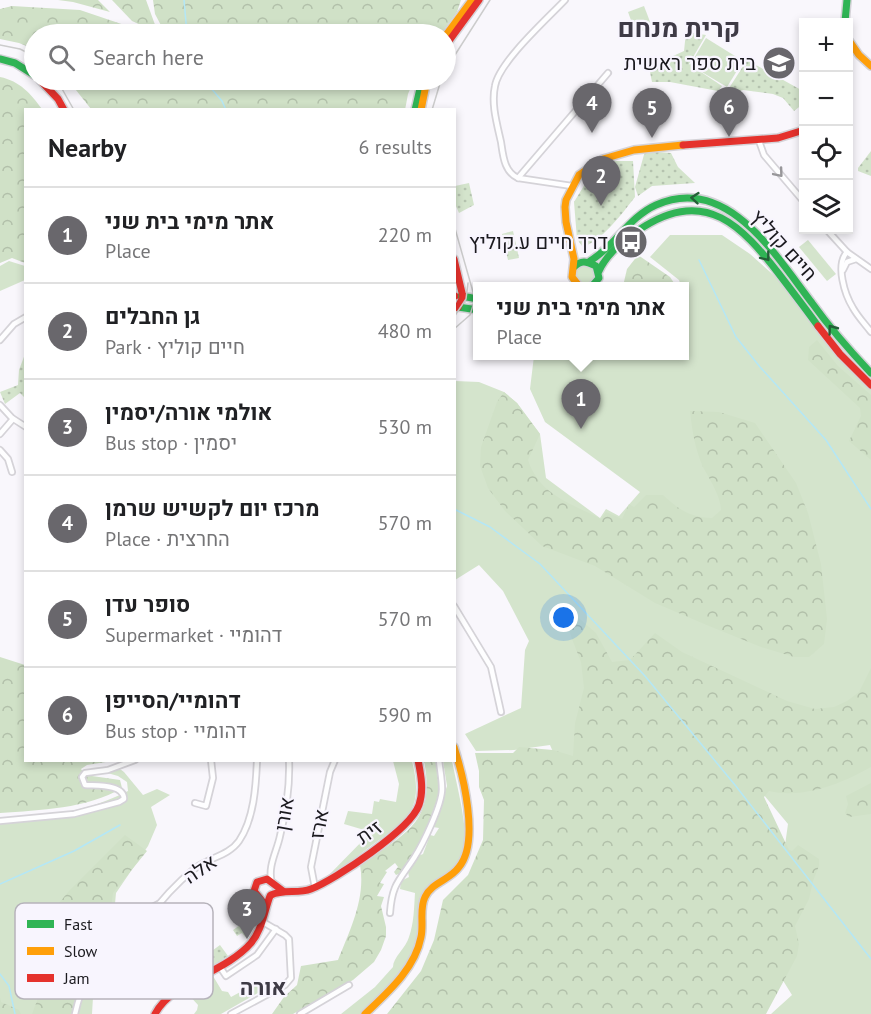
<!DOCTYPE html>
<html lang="en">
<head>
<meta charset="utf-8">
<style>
	body { margin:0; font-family:"PT Sans",Heebo,sans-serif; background:#f6f6f6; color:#202124 }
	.controls { position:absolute; right:18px; top:18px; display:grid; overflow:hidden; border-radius:0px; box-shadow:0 3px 9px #0003 }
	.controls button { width:54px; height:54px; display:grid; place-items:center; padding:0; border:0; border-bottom:2px solid #e0e0e0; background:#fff; color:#202124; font:30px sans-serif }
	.you { position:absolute; left:564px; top:618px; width:21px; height:21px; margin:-15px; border:4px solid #fff; border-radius:50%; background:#1a73e8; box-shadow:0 0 0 9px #1a73e833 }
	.badge { display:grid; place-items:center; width:39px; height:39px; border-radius:50%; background:#69676c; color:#fff; font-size:20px; font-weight:700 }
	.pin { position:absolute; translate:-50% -50px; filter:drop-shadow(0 2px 3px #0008) }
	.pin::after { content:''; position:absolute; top:32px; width:21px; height:18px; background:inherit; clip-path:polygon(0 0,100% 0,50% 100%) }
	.popup { position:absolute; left:473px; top:282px; width:216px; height:78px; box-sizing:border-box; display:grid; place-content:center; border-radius:0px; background:#fff; filter:drop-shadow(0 2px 4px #0005); font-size:20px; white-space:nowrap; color:#757577 }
	.popup b { font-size:22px; color:#202124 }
	.popup::after { content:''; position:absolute; left:50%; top:100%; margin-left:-12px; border:12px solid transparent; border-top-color:#fff }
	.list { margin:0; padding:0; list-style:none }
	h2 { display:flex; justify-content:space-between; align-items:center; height:78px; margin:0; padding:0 24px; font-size:26px }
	h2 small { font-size:20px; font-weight:400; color:#757577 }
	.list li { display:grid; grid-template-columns:39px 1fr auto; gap:18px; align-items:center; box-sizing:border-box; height:96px; padding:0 24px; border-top:2px solid #e0e0e0 }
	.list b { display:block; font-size:22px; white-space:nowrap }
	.list p { margin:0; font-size:20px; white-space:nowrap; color:#757577 }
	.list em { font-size:20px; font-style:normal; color:#757577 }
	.icon { flex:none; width:33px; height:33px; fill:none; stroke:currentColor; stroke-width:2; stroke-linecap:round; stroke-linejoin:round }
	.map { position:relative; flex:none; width:871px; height:1014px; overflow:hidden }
	.search { position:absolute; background:#fff; box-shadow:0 3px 9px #0003; left:24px; top:24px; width:432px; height:66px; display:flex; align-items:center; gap:15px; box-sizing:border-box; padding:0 21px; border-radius:33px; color:#757577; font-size:22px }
	.panel { position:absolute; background:#fff; box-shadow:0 3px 9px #0003; left:24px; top:108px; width:432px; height:654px; border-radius:0px }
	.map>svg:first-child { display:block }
	.green { fill:#d4e4cc }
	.forest { fill:url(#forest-crowns) }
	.park { fill:url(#park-dots) }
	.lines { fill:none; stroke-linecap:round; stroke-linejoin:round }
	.stream { stroke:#b4e7f6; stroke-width:1.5 }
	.street-casing { stroke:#d5d3d8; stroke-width:8 }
	.fast-casing { stroke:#d5d3d8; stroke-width:10 }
	.slow-casing { stroke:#d5d3d8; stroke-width:10 }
	.jam-casing { stroke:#d5d3d8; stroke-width:10 }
	.street { stroke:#fefeff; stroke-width:4.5 }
	.fast { stroke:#30b455; stroke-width:7 }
	.slow { stroke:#ff9f0a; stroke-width:7 }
	.jam { stroke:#e5322d; stroke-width:7 }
	.tram { stroke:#ccc; stroke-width:1.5 }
	.oneway { stroke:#98979a }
	.oneway2 { stroke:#245f37 }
	.labels { text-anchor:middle; stroke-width:4.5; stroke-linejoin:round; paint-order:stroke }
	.poi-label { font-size:20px; fill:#1b1a1f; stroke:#f8f5fe; text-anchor:end }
	.street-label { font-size:20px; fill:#1b1a1f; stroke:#f8f5fe }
	.quarter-label { font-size:22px; font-weight:bold; fill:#3e3a46; stroke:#f8f5fe }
	.district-label { font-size:26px; font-weight:bold; fill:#3e3a46; stroke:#f8f5fe }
	.key { fill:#f8f5fe; stroke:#b6b3bb; stroke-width:1.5 }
	.key-label { font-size:16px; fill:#1b1a1f }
</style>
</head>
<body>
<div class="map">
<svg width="871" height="1014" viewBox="0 0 871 1014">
	<defs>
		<pattern id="forest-crowns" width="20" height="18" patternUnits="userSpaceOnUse" patternTransform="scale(1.5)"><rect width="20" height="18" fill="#d0e1c7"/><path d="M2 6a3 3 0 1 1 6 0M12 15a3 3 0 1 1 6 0" fill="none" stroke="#b2c0aa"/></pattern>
		<pattern id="park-dots" width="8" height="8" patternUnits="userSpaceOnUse" patternTransform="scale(1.5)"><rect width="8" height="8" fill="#d4e4cc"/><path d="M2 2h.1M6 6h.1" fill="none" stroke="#b5c3af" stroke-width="1.8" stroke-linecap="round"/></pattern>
	</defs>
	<rect width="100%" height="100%" fill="#f9f7fc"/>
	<g class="green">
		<path d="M644,6L652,27L636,34L628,12Z"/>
		<path d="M706,38L743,61L727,87L690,65Z"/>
		<path d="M670,235H722L750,254L778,279L797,300L841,358L871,389V1014H771L792,995L769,958L788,824L723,746L564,777L550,745L514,750L476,751L465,734L521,708L525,650L529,641L503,591L479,565L455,580V381L479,382L504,392L517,403L540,434L546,478L600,518L606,509L619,516L640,492L545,422L530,389L534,356H684L685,314L687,304L684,286H681L679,280L650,257Z"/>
		<path d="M808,240L836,274L827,281L799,247Z"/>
		<path d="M9,261L25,266V280L0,291V266Z"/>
		<circle cx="585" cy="275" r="10"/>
		<path d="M393,761H412C424,809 409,819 372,845C357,856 343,869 326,878L371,832L344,824L348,811L372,814L374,801L379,802L380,799L396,802L399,784Z"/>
		<path d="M443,761H452C456,782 469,830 464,851C463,857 459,862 455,867C445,878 427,881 421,896C417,907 420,921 418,933C412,966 385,993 361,1014H341L375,987L393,967C393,957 406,948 409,937C414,923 414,908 415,893L400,889L401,881L409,877L408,872L418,856L423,854L430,835L434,836L439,828L433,827L447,786Z"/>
		<path d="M117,767L124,772L143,795L157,789L170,795L151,807L157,825L148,846L116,893L113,925L93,997L92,1014H0V818C43,819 89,811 128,791L127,782L118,776L90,768Z"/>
		<path d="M213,976L222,991L228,992L231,997L259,982L263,990L221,1014H194L197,1010L198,1005L187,993Z"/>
	</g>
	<g class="forest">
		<path d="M58,0H98L110,12L73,2Z"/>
		<path d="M112,0H146L158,33L132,21Z"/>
		<path d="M153,0H461L457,12L441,34H163L164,31L155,14Z"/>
		<path d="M12,6L80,10L151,34H34V49L19,43L0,39V9Z"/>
		<path d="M0,77C20,81 31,94 42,109L26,110L25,263L12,258L0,263Z"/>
		<path d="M68,80H414L408,94L405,110L91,109Z"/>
		<path d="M638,255L670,277L676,286H623L627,269Z"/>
		<path d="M817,340L838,366L871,395V460L849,441L861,416L860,408L808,360L809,347Z"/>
		<path d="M504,392L517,403L540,434L528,460C540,496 571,503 601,519L606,512L622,519L629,504L634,507L646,495H663C678,509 691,518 712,518L721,510C721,497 709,478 703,467C695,449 692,430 690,411L719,412L755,423L796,483L808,513L821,564L827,619L824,644L809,657H794L761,647L709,626L655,603L595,566L542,546L505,511L488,488L480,466L481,447L497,402Z"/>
		<path d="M562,606L566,607L596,633L612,662L630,660L655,633L682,652L787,701L815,709L834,707L847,701L859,692L871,668V767C841,784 803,799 769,791L764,797L789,850L792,851L798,845L819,859V866L813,881L809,899L795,926L799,944L797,956L766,1014H387L421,971L434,940L443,900L468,875L483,840L484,800L479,787V771L475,753H513L519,747L553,750L573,756L575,723L584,688L581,662L572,639Z"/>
		<path d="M0,657L25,665L26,760L112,761L87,765L81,769L85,775L120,780L122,788C87,809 40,810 0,813Z"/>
		<path d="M424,761H437C438,771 441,783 439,794C436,813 417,857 402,870L401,873L396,875L394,872L398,867L395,863L385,871L387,872L380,883L384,884L377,896L384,897L381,906L386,927V936L381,950L374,962L353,980L293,1014H272L284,997L297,985L301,966L338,960C350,930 366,898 360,865C405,833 436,823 424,761Z"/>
		<path d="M871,783V814L849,817L845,813L848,804L846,796Z"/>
		<path d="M125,835L147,851L113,893L108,931L93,960L76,1014H32L54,956L55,938L49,915L69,891Z"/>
		<path d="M0,997L1,1002L19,1010L21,1014H0Z"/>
	</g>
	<g class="park">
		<path d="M686,32L706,35L689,64L722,86L718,91L670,82H652L649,67L684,51Z"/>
		<path d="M747,60L803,91V104L794,111L783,98L773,94L743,90L724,96Z"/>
		<path d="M645,151L671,153L678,167L695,183L652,186L638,196L635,187Z"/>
		<path d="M871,151V176L858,171V168Z"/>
		<path d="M612,161H633L635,197C625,210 598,246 582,246L577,239L574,202L585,184Z"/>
		<path d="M469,183L474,205L459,213L455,204V186Z"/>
		<path d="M513,231L519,258L508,260L502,234Z"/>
		<path d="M25,354V398L20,393L5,404L0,392L18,385L19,370Z"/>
		<path d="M258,912L256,924L247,939L242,933L237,936L233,930Z"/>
		<path d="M183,943L189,951L194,947L205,956L220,945L228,956L202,973L174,986L163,975L170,967Z"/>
		<path d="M138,966L156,980L153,982L135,980L136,967Z"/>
	</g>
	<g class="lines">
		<g class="stream">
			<path d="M184,0L187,34"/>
			<path d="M204,80L222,101L226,110"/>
			<path d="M699,260L736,337L760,367L826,440L871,509"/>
			<path d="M454,509L490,527L540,564L645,676L735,785L871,959"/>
			<path d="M0,884L74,851L120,825"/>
			<path d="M0,974L9,986L15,1014"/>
		</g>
		<g class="street-casing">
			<g id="street">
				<path d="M565,0C547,19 499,62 495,86C491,104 497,124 501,142C503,155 504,172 518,178L572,186"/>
				<path d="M759,141L764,155L804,202"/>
				<path d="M518,178L608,73"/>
				<path d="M827,230L847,252L871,269"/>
				<path d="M847,252C835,265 845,295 853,308C858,317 865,324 871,332"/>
				<path d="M843,270L847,262L856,259"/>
				<path d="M0,340L14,324L26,317"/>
				<path d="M0,405L12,418L26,427"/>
				<path d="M0,434L13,419"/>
				<path d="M0,450L8,459L12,472"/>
				<path d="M454,606L491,667L501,712"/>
				<path d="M195,803L206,806L213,778L211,760"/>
				<path d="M0,821L74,814L119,802L124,799C124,784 97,786 85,785L82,777L85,773L108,770L135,760"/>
				<path d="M272,883C267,867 277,851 280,836C286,812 290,785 289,760"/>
				<path d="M315,888L311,867L330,772L335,760"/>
				<path d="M390,913C392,884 399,881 414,858C423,844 442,805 442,789C442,779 440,770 439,760"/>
				<path d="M220,967L226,976L257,955L276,929"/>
				<path d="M175,992C166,984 139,965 135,955C127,932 182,876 200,865C213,857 230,854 239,841C254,819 256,786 257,760"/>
				<path d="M75,1014C88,959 107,929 158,904"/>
				<path d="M231,1014L285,985L291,978L289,939L285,935L263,922"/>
				<path d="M300,1014L349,985"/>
			</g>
		</g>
		<g class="fast-casing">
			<g id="fast">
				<path d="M845,22L847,0"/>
				<path d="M0,59L15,63L34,75"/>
				<path d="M415,110L422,80"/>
				<path d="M590,261C615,246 629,217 656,205C727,173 776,256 812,303C830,328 850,351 871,373"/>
				<path d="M574,267C582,259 587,262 596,266L599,278L592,286"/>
				<path d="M599,271C607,253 628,236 645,226C706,188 742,226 779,274C792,291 805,308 818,326"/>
				<path d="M461,296L478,299"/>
				<path d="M458,307L478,310"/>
			</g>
		</g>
		<g class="slow-casing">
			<g id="slow">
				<path d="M446,35L472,0"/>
				<path d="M848,39L859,55L871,66"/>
				<path d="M421,110L427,80"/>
				<path d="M579,286L572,277L574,259L566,222L565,207L566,200L579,175L603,159L634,150L683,145"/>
				<path d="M365,1014C387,993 415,969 421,937C424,924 419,909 425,897C432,882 450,880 459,867C480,842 463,775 454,747"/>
			</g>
		</g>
		<g class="jam-casing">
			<g id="jam">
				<path d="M446,45L479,0"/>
				<path d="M40,80L58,99L64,110"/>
				<path d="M683,145L778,138L804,130"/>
				<path d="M454,259L463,297L458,307"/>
				<path d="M454,296H455"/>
				<path d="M454,308L458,307"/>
				<path d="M818,326L840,354L871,385"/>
				<path d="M271,895C284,889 298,894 311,889C336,879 410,830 419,805C424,791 421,775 418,760"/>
				<path d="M264,911L262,901L254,891L257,882L267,879L283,891"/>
				<path d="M155,1014C171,982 225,973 251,943C262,930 264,912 270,896"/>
			</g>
		</g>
		<use href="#street" class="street"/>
		<use href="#fast" class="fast"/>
		<use href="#slow" class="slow"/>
		<use href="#jam" class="jam"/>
		<g class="tram">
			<path d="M0,45L20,49L34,56"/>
			<path d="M446,69L490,0"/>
			<path d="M57,80L74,110"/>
			<path d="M432,110L441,80"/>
			<path d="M454,225L475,299L470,315L454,329"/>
			<path d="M454,317L466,299L468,283"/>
		</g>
	</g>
	<defs><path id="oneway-chevron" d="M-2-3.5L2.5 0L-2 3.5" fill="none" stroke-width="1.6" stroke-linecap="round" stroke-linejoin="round" transform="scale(1.5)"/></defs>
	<use class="oneway" href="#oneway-chevron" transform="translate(779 173) rotate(50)"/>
	<g class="oneway2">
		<use href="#oneway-chevron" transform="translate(695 198) rotate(-175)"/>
		<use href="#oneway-chevron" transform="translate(766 257) rotate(52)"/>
		<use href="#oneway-chevron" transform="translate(832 329) rotate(-127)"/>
	</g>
	<defs>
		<g id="school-disc" transform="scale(1.725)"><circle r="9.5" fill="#69676c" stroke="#f8f5fe"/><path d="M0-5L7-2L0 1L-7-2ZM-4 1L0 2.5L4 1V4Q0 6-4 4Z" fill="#fff"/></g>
		<g id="bus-disc" transform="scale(1.725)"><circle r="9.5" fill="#69676c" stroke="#f8f5fe"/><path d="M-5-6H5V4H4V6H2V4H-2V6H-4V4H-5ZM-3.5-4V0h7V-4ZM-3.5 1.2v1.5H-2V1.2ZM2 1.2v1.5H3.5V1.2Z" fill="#fff"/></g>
	</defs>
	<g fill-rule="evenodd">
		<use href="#school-disc" x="779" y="63"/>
		<use href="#bus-disc" x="631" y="242"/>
	</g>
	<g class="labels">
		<g class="poi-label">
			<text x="756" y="70">בית ספר ראשית</text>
			<text x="608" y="249">דרך חיים ע.קוליץ</text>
		</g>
		<g class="street-label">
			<text transform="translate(784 245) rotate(48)" y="7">חיים קוליץ</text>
			<text transform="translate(284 814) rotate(-80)" y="7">אורן</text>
			<text transform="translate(319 824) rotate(-79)" y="7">ארז</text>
			<text transform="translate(369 832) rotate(-35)" y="7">זית</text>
			<text transform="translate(200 869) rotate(-34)" y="7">אלה</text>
		</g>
		<g class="quarter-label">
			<text x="263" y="995">אורה</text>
		</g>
		<g class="district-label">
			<text x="679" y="37">קרית מנחם</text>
		</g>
	</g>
	<rect x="15" y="903" width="198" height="96" rx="9" class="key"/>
	<rect x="27" y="920" width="27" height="8" fill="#30b455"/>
	<rect x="27" y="947" width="27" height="8" fill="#ff9f0a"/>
	<rect x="27" y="974" width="27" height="8" fill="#e5322d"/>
	<g class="key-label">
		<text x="64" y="930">Fast</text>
		<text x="64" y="957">Slow</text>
		<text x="64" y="984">Jam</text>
	</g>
</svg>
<div class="controls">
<button>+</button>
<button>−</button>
<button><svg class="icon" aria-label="locate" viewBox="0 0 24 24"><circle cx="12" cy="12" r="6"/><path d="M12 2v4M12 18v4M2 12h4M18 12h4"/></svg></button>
<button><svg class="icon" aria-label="layers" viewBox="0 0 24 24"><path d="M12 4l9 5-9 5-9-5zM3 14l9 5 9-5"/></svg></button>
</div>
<div class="you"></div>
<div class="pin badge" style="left:581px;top:429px">1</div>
<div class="popup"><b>אתר מימי בית שני</b>Place</div>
<div class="pin badge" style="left:601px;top:206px">2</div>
<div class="pin badge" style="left:247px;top:939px">3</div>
<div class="pin badge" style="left:592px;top:133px">4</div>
<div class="pin badge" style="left:652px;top:138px">5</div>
<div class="pin badge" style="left:729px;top:137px">6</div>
<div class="search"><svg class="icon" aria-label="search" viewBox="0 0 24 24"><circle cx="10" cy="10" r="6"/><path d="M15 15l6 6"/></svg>Search here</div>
<section class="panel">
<h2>Nearby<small>6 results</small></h2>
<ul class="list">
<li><span class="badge">1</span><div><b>אתר מימי בית שני</b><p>Place</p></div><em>220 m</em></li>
<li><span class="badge">2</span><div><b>גן החבלים</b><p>Park · חיים קוליץ</p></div><em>480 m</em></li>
<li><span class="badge">3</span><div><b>אולמי אורה/יסמין</b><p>Bus stop · יסמין</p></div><em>530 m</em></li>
<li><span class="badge">4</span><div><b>מרכז יום לקשיש שרמן</b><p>Place · החרצית</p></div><em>570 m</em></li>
<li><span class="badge">5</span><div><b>סופר עדן</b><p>Supermarket · דהומיי</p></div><em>570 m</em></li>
<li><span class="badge">6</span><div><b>דהומיי/הסייפן</b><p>Bus stop · דהומיי</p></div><em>590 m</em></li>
</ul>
</section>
</div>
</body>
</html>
